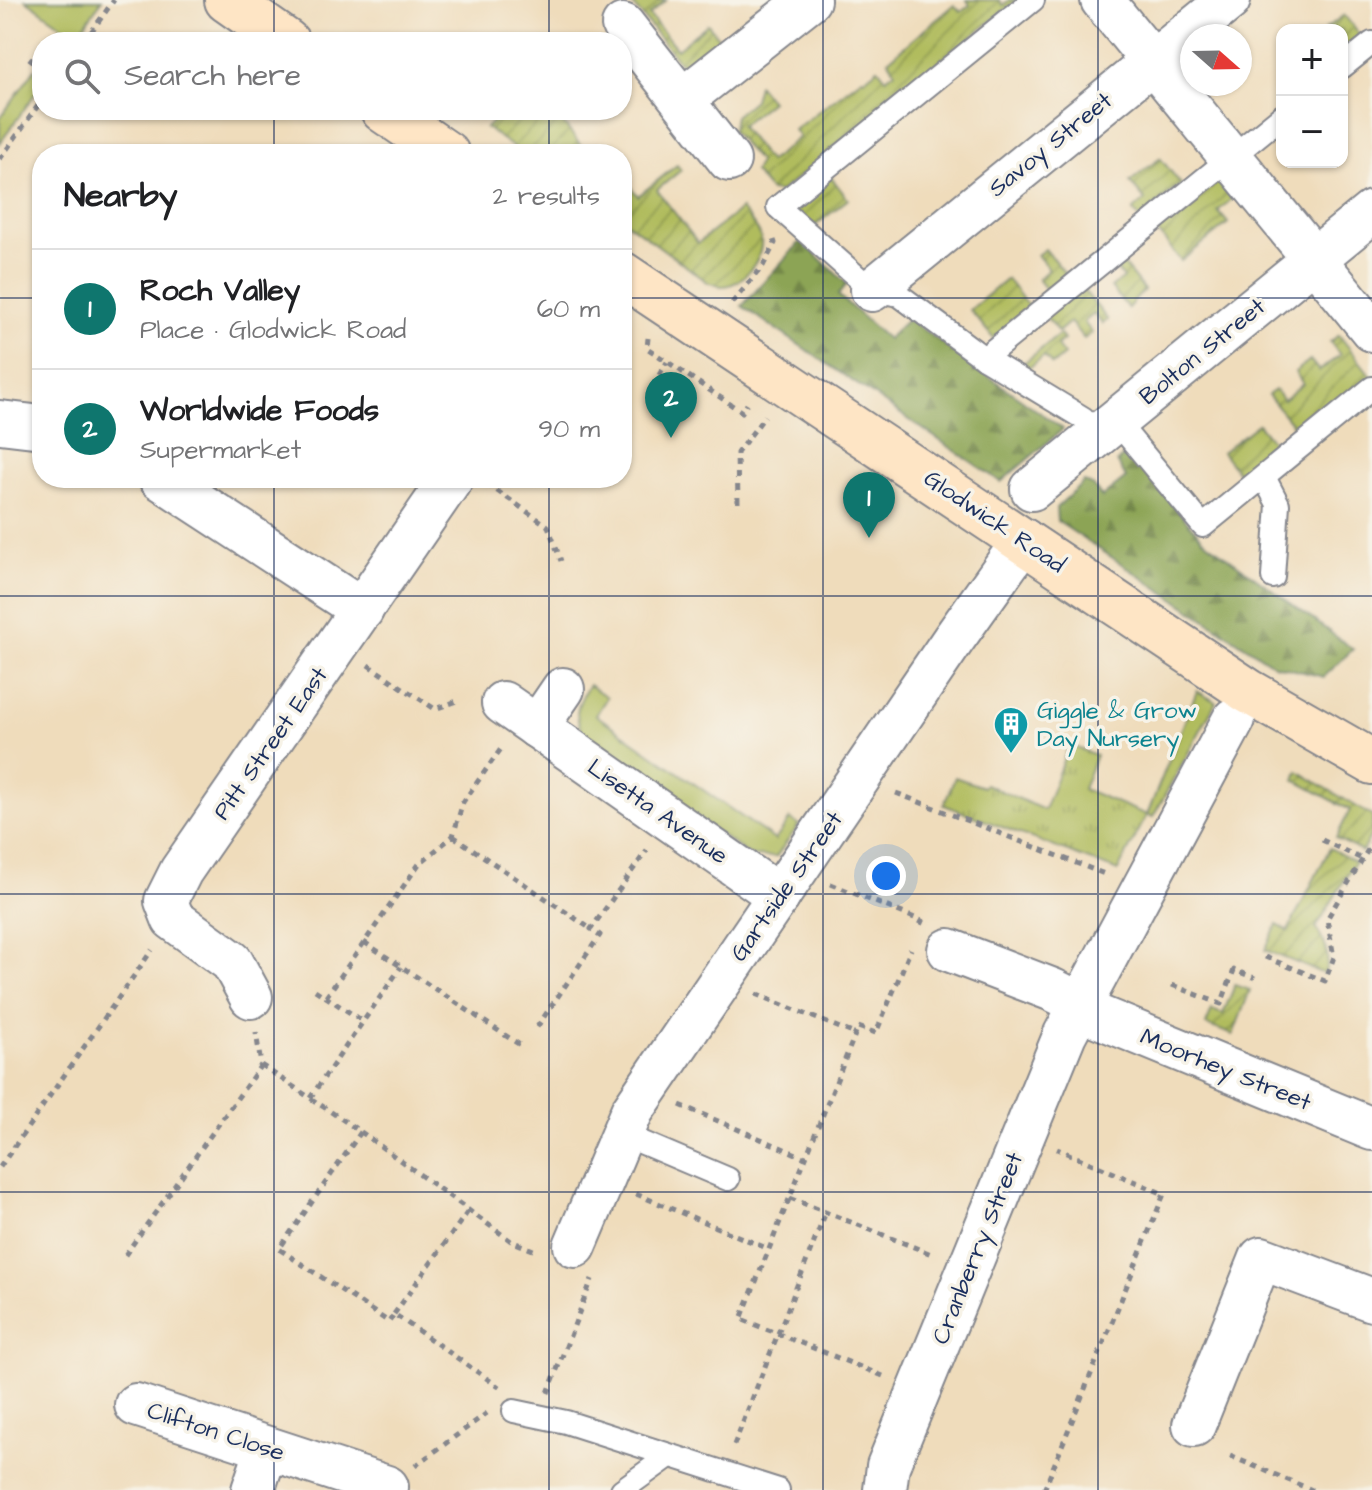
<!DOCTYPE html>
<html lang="en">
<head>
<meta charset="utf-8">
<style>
	body { margin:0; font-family:"Architects Daughter",sans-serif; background:#f2f2f2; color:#202124 }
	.controls { position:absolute; right:24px; top:24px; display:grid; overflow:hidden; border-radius:16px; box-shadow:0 2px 6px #0004 }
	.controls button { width:72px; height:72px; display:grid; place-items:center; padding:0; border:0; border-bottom:2px solid #e0e0e0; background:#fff; color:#202124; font:40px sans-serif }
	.compass { position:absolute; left:1180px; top:24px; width:72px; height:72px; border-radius:50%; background:#fff; box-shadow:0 2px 6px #0004; rotate:110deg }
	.you { position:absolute; left:886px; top:876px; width:28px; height:28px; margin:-20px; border:6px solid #fff; border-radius:50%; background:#1a73e8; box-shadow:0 0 0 12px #1a73e833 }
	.badge { display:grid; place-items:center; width:52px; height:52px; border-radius:50%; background:#0f766e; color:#fff; font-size:26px; font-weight:700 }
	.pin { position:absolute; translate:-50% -66px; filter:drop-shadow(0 2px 4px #0008) }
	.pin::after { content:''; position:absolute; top:42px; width:28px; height:24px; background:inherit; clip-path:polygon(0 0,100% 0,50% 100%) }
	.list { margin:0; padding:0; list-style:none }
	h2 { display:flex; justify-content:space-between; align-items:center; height:104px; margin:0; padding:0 32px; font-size:34px }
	h2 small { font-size:26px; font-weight:400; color:#757577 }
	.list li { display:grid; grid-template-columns:52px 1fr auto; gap:24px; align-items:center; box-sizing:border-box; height:120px; padding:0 32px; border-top:2px solid #e0e0e0 }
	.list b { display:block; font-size:30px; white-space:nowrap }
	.list p { margin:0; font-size:26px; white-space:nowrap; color:#757577 }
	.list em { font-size:26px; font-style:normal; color:#757577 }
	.icon { flex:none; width:44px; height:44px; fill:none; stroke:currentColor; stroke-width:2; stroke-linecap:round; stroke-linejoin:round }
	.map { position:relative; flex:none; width:1372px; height:1490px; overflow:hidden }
	.search { position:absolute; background:#fff; box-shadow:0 2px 6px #0004; left:32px; top:32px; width:600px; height:88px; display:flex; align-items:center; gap:20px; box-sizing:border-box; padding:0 28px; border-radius:32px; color:#757577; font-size:30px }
	.panel { position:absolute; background:#fff; box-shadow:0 2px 6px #0004; left:32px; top:144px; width:600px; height:344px; border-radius:32px }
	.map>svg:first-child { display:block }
	.grass { fill:#b0bc5d; stroke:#66765e; stroke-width:2 }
	.forest { fill:url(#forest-firs); stroke:#546a59; stroke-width:2 }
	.park { fill:url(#park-tufts); stroke:#66765e; stroke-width:2 }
	.garden { fill:url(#garden-furrows); stroke:#66765e; stroke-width:2 }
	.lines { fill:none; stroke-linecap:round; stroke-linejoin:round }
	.service-casing { stroke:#85868c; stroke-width:26 }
	.minor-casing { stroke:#85868c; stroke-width:46 }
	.secondary-casing { stroke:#85868c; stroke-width:48 }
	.path { stroke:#85868c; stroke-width:5; stroke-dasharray:6 6; stroke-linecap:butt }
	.service { stroke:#fff; stroke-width:22 }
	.minor { stroke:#fff; stroke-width:42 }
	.secondary { stroke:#fee5c5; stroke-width:44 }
	.grid { fill:none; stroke:#1b2f5e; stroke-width:2; stroke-opacity:0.55 }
	.labels { text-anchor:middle; stroke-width:7; stroke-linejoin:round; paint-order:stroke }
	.street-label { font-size:24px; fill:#1b2f5e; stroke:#f7f3e8 }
	.culture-label { font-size:24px; fill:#0d838f; stroke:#f7f3e8; text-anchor:start }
</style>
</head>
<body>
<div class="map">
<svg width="1372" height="1490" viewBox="0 0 1372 1490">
	<defs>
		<pattern id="forest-firs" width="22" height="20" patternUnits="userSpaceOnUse" patternTransform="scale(2)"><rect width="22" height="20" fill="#8ca454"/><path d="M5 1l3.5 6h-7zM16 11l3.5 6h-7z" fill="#728649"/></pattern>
		<pattern id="park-tufts" width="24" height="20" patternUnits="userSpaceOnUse" patternTransform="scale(2)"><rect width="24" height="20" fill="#b0bc5d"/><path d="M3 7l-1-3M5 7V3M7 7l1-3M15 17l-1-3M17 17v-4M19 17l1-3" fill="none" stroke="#8e9950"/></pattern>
		<pattern id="garden-furrows" width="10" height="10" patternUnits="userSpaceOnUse" patternTransform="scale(2)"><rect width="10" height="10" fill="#b0bc5d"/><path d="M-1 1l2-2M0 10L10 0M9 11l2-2" fill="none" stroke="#8e9950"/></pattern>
	</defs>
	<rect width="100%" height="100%" fill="#f7f3e8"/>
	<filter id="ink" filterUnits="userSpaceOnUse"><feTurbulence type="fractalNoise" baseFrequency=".0125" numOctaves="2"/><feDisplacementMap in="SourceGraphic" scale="16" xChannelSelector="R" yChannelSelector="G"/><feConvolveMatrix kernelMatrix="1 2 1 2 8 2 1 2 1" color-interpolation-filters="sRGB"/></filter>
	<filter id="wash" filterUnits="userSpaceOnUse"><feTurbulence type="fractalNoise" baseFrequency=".006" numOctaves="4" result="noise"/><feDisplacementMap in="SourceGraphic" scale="32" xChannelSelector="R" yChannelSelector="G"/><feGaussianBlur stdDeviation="1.8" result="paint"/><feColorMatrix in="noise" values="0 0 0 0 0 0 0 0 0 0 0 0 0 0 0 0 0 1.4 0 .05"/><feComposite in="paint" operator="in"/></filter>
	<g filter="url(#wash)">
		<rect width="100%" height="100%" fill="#efdcbb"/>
		<g class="grass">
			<path d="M26,0H102L77,36Z"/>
			<path d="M35,69L42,74V84L0,143V118Z"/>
			<path d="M589,685L607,697L596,715L775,840L790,819L799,825L776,857L751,856L587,742C574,717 573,709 589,685Z"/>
			<path d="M1197,691L1216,702L1153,817L1147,815Z"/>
		</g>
		<g class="forest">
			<path d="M801,241L847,284L838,295L887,339L908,319L1063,429L1001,482L742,306Z"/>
			<path d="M1127,453L1203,539L1353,649L1324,677L1274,665L1057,521L1056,508L1084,482L1092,485L1102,497L1126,478L1117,462Z"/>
		</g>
		<path class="park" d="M1069,745L1096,755L1083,789L1147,815L1118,871L944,805L955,777L983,787L985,784L1044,810Z"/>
		<g class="garden">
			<path d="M629,0H666L649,15L677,49L708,24L721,41L693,64L686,66L680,63Z"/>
			<path d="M967,0H999L1003,5L1009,0H1017L780,192L770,191L754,172L759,162L732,131L735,116L754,100L758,85L771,101L740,126L769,162L799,137L794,130L862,78L864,79L878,68L886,78L895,71L888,60L954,5L961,12L970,5Z"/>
			<path d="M1344,15L1364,40L1346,54L1342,48V30L1326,28Z"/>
			<path d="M504,110H553L586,152L597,144L605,154H523L486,128Z"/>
			<path d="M1160,158L1181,184L1140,219L1133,211L1145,200L1130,182Z"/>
			<path d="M677,165L681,170L657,190L698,243L741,209C747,217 757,227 760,235C767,256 742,287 722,286C718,286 714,284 709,283L622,219V175L638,196Z"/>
			<path d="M831,177L848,199L815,226L795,211L798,204Z"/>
			<path d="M1214,178L1232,199L1218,211L1228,223L1181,261L1154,227Z"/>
			<path d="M1045,249L1068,277L1049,293L1038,279L1049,269L1037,255Z"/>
			<path d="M1117,257L1144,290L1128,308L1111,288L1123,278L1111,262Z"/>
			<path d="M1007,279L1030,308L993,338L970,310Z"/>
			<path d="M1081,287L1108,320L1102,324L1094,314L1084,322L1092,333L1084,339L1070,322L1058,332L1045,316Z"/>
			<path d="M1060,334L1064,340L1057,346L1064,355L1052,365L1044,356L1026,370L1020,366Z"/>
			<path d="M1339,335L1372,377L1300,434L1268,395L1275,390L1283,400L1303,384L1295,372L1310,360L1319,371L1340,355L1330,342Z"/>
			<path d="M1258,424L1280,451L1244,480L1222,452Z"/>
			<path d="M1298,771L1372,816V833L1362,852L1336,838L1350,810L1295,780Z"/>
			<path d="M1330,848L1355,862L1316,928C1325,942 1332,958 1324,974L1265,950L1277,925L1288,931Z"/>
			<path d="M1235,985L1250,990L1233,1035L1206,1025L1212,1010L1223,1014Z"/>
		</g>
	</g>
	<g filter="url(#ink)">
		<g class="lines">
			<g class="service-casing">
				<g id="service">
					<path d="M1033,0L778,207L872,290L899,295L984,358L1083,418L1098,436"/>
					<path d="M1342,67L1372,43"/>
					<path d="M984,358L1282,116"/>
					<path d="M1116,421L1203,526L1372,388"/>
					<path d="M1264,477L1278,504L1273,577"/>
					<path d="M622,1134L728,1179"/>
					<path d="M514,1411L566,1422L778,1490"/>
					<path d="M622,1490L669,1456"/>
				</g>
			</g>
			<g class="minor-casing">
				<g id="minor">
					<path d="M1102,0L1372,330"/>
					<path d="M623,25L729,160"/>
					<path d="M683,99L809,0"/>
					<path d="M872,290L1229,0"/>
					<path d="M0,422L42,427"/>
					<path d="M160,478L362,610"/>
					<path d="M1032,489L1372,212"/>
					<path d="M503,703L779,896"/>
					<path d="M537,727L563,689"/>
					<path d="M949,950L1053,990L1065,996L1080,1009L1372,1129"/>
					<path d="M251,997L232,962L173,919L166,901L181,871L452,478"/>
					<path d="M575,1246L632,1111L953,640L1024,540"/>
					<path d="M136,1405L387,1487"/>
					<path d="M1194,1425L1261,1258L1372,1300"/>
					<path d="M253,1490L267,1449"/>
					<path d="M885,1490L888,1466L1065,1034L1234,719"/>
				</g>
			</g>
			<g class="secondary-casing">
				<g id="secondary">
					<path d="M227,0L287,42"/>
					<path d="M383,110L447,154"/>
					<path d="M622,274L1248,691L1372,762"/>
				</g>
			</g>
			<g class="path">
				<path d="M84,42L114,0"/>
				<path d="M29,58L42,68"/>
				<path d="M0,159L42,100"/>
				<path d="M732,303L763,266L775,243L774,240"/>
				<path d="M648,338L647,348L742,412L747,404"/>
				<path d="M659,375L667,362"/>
				<path d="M487,484L548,526L561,561"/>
				<path d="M738,503L737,453L765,416"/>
				<path d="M368,665L435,709L460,700"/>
				<path d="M896,793L1107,875"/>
				<path d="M453,836L591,929"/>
				<path d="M1322,840L1362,859"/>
				<path d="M831,884L922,921L920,925"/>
				<path d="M364,942L523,1047"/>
				<path d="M1265,957L1325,981L1334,957L1327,919L1372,843"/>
				<path d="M1172,985L1221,1004L1234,970L1255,978"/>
				<path d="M315,990L363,1021"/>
				<path d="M756,994L855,1034"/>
				<path d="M326,997L419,864L453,836L463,802L503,746"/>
				<path d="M537,1027L600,935L591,929L647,850"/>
				<path d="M261,1065L361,1132L511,1241L538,1252"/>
				<path d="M310,1098L401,967"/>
				<path d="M680,1105L806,1158"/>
				<path d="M361,1132L279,1249L389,1322L394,1314L499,1387"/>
				<path d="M0,1167L152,950"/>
				<path d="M636,1194L769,1249"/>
				<path d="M790,1198L934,1255"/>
				<path d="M125,1255L261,1065L256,1032"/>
				<path d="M394,1314L469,1210"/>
				<path d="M883,1376L741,1319L858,1027L876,1033L911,949"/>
				<path d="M548,1393L592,1279"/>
				<path d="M734,1445L826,1212"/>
				<path d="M1230,1456L1312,1490"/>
				<path d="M415,1466L487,1413"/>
				<path d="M1044,1490L1164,1194L1057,1149"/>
			</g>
			<use href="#service" class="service"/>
			<use href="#minor" class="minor"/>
			<use href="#secondary" class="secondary"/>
		</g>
	</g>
	<path class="grid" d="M274,0V42M549,0V42M823,0V1490M1098,0V1490M274,110V154M549,110V154M0,298H42M622,298H1372M274,478V1490M549,478V1490M0,596H1372M0,894H1372M0,1192H1372"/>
	<defs>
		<g id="building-pin" transform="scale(1.8)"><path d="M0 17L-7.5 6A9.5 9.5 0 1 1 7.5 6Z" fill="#0f9aa8" stroke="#f7f3e8"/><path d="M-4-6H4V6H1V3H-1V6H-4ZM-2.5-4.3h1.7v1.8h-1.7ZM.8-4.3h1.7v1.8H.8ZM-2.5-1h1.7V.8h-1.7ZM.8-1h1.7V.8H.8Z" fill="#fff"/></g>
	</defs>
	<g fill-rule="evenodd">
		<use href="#building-pin" x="1011" y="724"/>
	</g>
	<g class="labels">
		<g class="street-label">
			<text transform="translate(1050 144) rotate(-39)" y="8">Savoy Street</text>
			<text transform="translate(1202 351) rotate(-39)" y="8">Bolton Street</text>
			<text transform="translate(995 521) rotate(34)" y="8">Glodwick Road</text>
			<text transform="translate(270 743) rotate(-55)" y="8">Pitt Street East</text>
			<text transform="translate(658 811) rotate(35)" y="8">Lisetta Avenue</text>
			<text transform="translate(786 886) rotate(-55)" y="8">Gartside Street</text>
			<text transform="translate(1226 1069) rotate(22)" y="8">Moorhey Street</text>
			<text transform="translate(977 1248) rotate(-68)" y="8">Cranberry Street</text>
			<text transform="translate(216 1431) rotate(18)" y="8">Clifton Close</text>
		</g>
		<g class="culture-label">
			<text x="1037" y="718">Giggle &amp; Grow<tspan x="1037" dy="28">Day Nursery</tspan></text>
		</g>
	</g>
</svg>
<div class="controls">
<button>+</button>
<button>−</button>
</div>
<svg class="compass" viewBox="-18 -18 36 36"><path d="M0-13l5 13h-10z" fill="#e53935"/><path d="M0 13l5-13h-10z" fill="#757577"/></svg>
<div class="you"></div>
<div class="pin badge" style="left:869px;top:538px">1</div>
<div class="pin badge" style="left:671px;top:438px">2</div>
<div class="search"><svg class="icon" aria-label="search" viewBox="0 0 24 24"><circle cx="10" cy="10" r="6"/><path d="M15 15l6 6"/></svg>Search here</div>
<section class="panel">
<h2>Nearby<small>2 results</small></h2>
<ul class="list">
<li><span class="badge">1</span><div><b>Roch Valley</b><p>Place · Glodwick Road</p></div><em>60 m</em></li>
<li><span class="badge">2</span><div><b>Worldwide Foods</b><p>Supermarket</p></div><em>90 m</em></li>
</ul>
</section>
</div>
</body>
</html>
